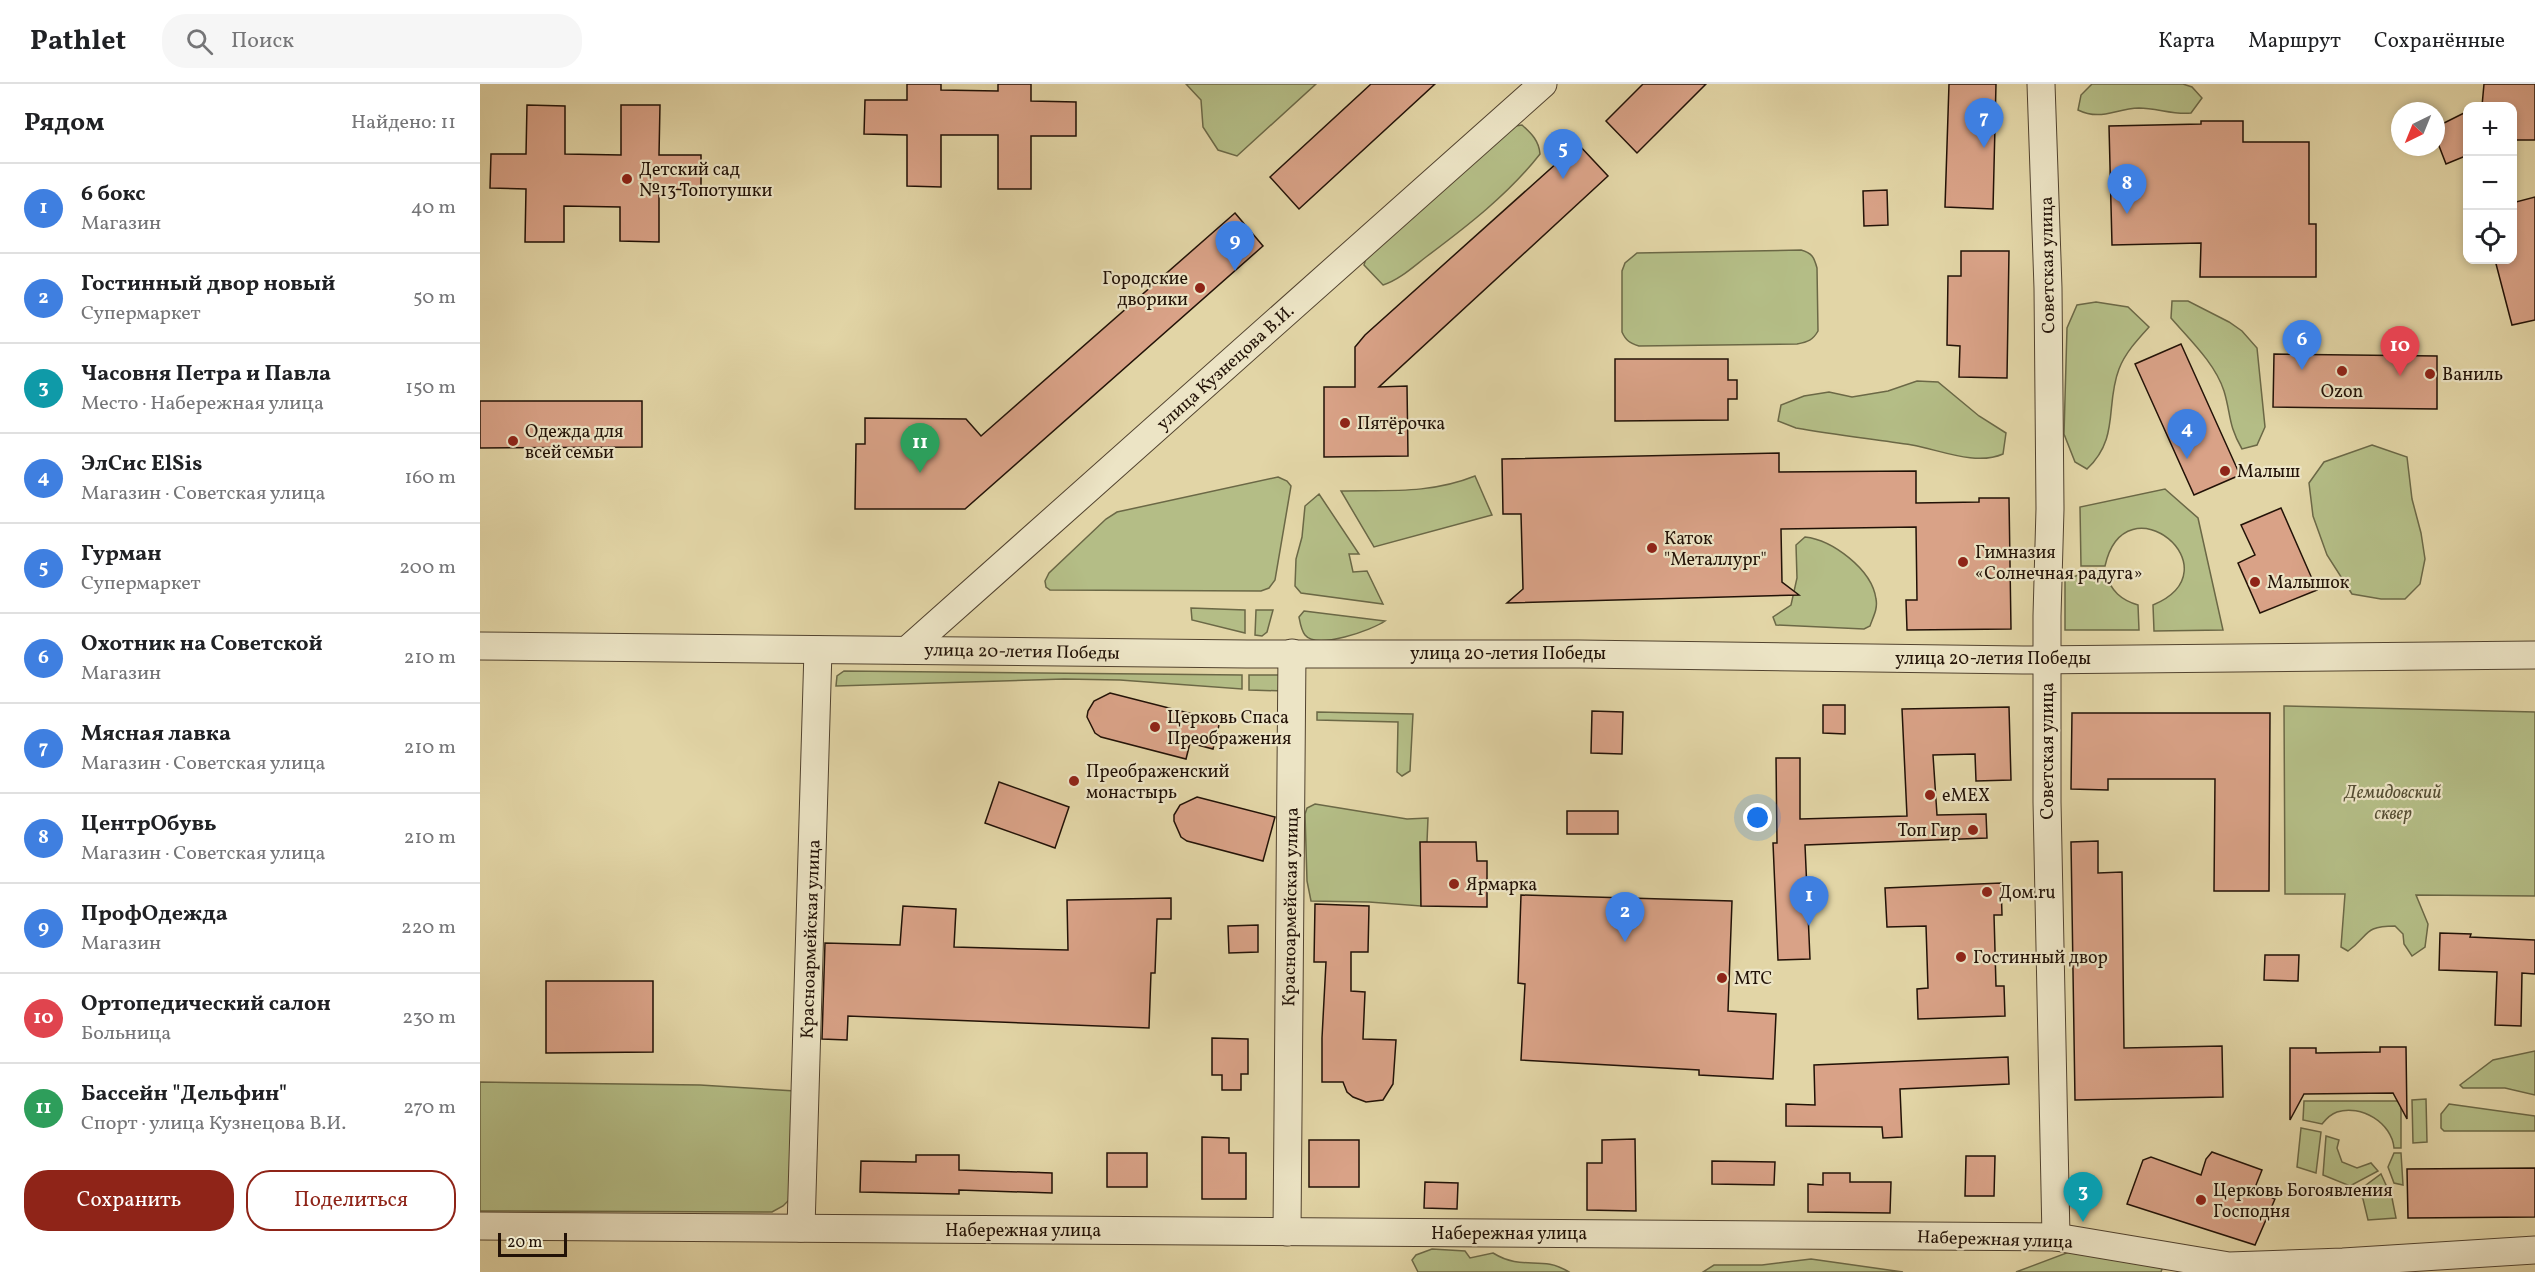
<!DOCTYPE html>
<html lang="ru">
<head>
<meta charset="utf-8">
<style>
	body { margin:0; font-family:Vollkorn,serif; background:#f6f6f6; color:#202124 }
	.controls { position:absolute; right:18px; top:18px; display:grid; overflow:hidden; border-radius:12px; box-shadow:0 3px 9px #0003 }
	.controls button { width:54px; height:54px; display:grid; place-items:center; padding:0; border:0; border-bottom:2px solid #e0e0e0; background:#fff; color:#202124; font:30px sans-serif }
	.compass { position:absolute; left:1911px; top:18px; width:54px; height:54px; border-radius:50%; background:#fff; box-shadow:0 3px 9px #0003; rotate:223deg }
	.scale { position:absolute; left:18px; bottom:15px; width:69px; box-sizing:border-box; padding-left:6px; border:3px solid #221207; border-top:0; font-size:16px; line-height:21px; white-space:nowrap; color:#221207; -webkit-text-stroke:4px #ece4c5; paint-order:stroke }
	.you { position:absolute; left:1278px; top:734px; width:21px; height:21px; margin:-15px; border:4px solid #fff; border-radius:50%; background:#1a73e8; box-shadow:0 0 0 9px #1a73e833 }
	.badge { display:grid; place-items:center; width:39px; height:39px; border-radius:50%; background:#8f2418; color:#fff; font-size:20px; font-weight:700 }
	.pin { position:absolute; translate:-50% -50px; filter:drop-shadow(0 2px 3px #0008) }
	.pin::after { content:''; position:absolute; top:32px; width:21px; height:18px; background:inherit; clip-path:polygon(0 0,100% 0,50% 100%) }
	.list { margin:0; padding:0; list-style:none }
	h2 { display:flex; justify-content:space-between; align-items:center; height:78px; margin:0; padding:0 24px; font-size:26px }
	h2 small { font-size:20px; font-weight:400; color:#757577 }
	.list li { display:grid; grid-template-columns:39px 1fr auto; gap:18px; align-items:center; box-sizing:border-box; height:90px; padding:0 24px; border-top:2px solid #e0e0e0 }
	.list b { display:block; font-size:22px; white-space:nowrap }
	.list p { margin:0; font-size:20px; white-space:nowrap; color:#757577 }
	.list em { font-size:20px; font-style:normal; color:#757577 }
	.actions { display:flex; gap:12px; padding:18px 24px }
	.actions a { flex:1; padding:14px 0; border:2px solid #8f2418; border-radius:24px; text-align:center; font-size:21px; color:#8f2418 }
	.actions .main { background:#8f2418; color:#fff }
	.icon { flex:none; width:33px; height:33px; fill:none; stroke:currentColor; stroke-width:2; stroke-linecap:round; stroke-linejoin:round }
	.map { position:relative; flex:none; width:2055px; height:1188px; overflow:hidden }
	header { display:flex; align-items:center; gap:36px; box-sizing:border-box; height:84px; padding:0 30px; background:#fff; border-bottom:2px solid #e0e0e0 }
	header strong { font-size:28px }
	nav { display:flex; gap:33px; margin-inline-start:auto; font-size:21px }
	.search { width:420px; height:54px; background:#f6f6f6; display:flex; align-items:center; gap:15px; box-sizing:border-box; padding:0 21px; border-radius:24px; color:#757577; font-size:22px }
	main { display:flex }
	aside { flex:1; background:#fff }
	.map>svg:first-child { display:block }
	.green { fill:#b4bd86; stroke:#6b6846; stroke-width:1.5 }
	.building { fill:#d9a287; stroke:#221207; stroke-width:1.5 }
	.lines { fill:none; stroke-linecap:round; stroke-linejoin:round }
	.minor-casing { stroke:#52432f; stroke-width:29 }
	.minor { stroke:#ece4c5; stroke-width:27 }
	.poi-dot { fill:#8f2418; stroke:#ece4c5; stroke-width:2 }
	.labels { text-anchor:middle; stroke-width:4.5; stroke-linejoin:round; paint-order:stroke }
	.poi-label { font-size:18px; fill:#221207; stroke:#ece4c5; text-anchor:start }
	.street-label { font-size:18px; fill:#221207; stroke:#ece4c5 }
	.park-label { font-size:18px; font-style:italic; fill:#554e33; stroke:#ece4c5 }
</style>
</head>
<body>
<header>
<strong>Pathlet</strong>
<div class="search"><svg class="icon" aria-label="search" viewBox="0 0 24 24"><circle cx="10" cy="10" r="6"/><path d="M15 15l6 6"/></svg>Поиск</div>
<nav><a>Карта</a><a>Маршрут</a><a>Сохранённые</a></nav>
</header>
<main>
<aside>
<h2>Рядом<small>Найдено: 11</small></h2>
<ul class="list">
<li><span class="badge" style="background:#3f7fe0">1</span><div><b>6 бокс</b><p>Магазин</p></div><em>40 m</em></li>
<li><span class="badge" style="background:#3f7fe0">2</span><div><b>Гостинный двор новый</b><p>Супермаркет</p></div><em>50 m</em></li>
<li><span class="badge" style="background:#0f9aa8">3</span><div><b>Часовня Петра и Павла</b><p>Место · Набережная улица</p></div><em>150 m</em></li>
<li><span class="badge" style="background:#3f7fe0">4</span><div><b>ЭлСис ElSis</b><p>Магазин · Советская улица</p></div><em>160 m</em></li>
<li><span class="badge" style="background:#3f7fe0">5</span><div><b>Гурман</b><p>Супермаркет</p></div><em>200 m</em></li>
<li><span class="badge" style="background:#3f7fe0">6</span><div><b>Охотник на Советской</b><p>Магазин</p></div><em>210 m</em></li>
<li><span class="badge" style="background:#3f7fe0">7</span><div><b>Мясная лавка</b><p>Магазин · Советская улица</p></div><em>210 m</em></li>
<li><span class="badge" style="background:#3f7fe0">8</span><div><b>ЦентрОбувь</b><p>Магазин · Советская улица</p></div><em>210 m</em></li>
<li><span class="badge" style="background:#3f7fe0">9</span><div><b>ПрофОдежда</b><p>Магазин</p></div><em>220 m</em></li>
<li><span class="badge" style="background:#e0444e">10</span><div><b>Ортопедический салон</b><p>Больница</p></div><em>230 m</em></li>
<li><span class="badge" style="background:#2e9e5b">11</span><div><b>Бассейн &quot;Дельфин&quot;</b><p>Спорт · улица Кузнецова В.И.</p></div><em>270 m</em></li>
</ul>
<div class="actions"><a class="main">Сохранить</a><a>Поделиться</a></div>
</aside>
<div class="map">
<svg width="2055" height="1188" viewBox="0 0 2055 1188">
	<rect width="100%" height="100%" fill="#e2d5a6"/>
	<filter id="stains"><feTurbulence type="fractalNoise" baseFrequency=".00333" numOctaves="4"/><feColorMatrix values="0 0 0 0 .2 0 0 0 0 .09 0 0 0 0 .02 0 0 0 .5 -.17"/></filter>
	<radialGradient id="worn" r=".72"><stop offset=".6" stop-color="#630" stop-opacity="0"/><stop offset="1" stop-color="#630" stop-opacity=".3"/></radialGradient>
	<g class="green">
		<path d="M706,0H836L757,72L738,66L723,43L721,16Z"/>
		<path d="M1612,0H1703L1712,3L1722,14L1711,29C1693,31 1677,24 1659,24C1634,25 1621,37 1598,26L1601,11Z"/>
		<path d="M1042,41C1052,50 1059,57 1060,70C1029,110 986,143 946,173C933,183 919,196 903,201L884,181L886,174L1035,42Z"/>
		<path d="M1321,166C1332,169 1334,173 1337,184L1338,247C1333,256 1328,258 1317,260L1159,262C1150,259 1146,257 1142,248V187L1145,179L1157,169Z"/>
		<path d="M1692,217H1708L1749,238L1762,247L1777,264L1785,343L1777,361L1762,365C1748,341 1751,330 1744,307C1735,279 1709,255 1691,234Z"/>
		<path d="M1616,218L1648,223L1669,243C1658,255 1645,269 1639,285C1625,321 1640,354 1607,385L1595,378L1584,350L1587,244L1597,221Z"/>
		<path d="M1437,297L1458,298L1499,332L1526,349L1523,370C1496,382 1460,366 1432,361C1393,355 1355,351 1316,344L1298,337L1301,321L1324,312L1349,308L1372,313L1408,307Z"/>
		<path d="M1892,361L1927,373L1932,415L1941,449L1945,475L1940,500L1925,515H1901L1872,510L1847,471L1833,432L1829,399L1844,378Z"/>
		<path d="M995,392L1012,431L894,463L861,407C909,406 950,410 995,392Z"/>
		<path d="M798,393L807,397L811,402L795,496L789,504L781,507L570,506L566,503L565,497L569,489L626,435L637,428Z"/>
		<path d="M1685,405L1718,434L1743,546L1674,547L1673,521C1758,485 1645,393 1625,482H1601L1600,423Z"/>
		<path d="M839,410L879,470H869L873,488L887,487L903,520L821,509L815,502L816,475L822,453L825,422Z"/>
		<path d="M1325,453C1352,456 1392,485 1396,515C1398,525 1393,533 1390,542L1384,545L1296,541L1293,533L1311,521L1317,494L1316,461Z"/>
		<path d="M1601,490H1626C1631,507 1641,516 1658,521L1659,546H1585V496Z"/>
		<path d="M711,524L765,526V549L712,536Z"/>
		<path d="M776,526H793L787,548L782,552L775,551Z"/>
		<path d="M824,527L905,537C892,546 837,566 825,551C821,546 820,538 819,533Z"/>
		<path d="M364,587L762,591V605L640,596L584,595L356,602L357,592Z"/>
		<path d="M769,591H799L805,607L769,606Z"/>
		<path d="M1804,622L2055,628V812L1936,811L1948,840L1945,863L1932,872L1924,860L1923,850L1915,842C1883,842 1890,851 1868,867L1861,863L1865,810H1805Z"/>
		<path d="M837,628L933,630L930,687L922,692L917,688L918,638L837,636Z"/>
		<path d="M835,720L927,735L948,734L947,758L941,759V822L889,818L831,817L827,797L825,730L827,724Z"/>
		<path d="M2055,967V1011L2025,1004H1983L1980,1001L2013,976Z"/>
		<path d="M0,998L220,1001L315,1007L311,1114L303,1122L292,1128L0,1127Z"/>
		<path d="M1946,1015L1947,1058L1933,1059L1932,1016Z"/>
		<path d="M1824,1017H1921V1064H1914C1912,1039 1881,1020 1857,1028C1851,1030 1846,1035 1842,1040L1823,1036Z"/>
		<path d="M1969,1020L2055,1032V1047H1964L1961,1044V1030Z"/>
		<path d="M1821,1044L1841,1048L1836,1089L1817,1083Z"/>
		<path d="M1846,1052L1859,1056L1857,1064L1862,1078L1877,1084L1891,1079L1898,1087L1870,1102L1843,1091Z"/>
		<path d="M1914,1069H1921L1923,1101L1914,1099L1908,1083Z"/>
		<path d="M1901,1090L1912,1114L1916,1134L1888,1136L1883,1115L1878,1107Z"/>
		<path d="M1605,1162L1685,1176L1681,1188H1536Z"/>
		<path d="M952,1165L985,1167L990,1174L1013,1169C1044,1188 1061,1170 1089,1188H938L932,1176L936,1171Z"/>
		<path d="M1331,1175L1423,1188H1223L1234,1181H1282Z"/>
	</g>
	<g class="building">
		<path d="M427,0H461V6L518,7V0H551V17L596,18V52H551V105H518V51H461V103L427,102V51L384,50L385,16H427Z"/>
		<path d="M891,0H955L819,125L790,93Z"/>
		<path d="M1163,0H1226L1157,69L1126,37Z"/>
		<path d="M1469,0H1516L1513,125L1465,123Z"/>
		<path d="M2004,0H2055V56H2032V22H2002Z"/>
		<path d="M47,21L85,22V70L141,71V21H180L179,71H221V106L179,105V158L140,157V123L84,122V158H45L46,105L10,104L11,70H46Z"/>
		<path d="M1988,27V71L1966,80L1956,54V43Z"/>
		<path d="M1721,37H1763V58H1829V140H1836V193H1720L1721,159L1632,161L1629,42L1721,40Z"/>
		<path d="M1098,60L1128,92L899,303L927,302L928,372L844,373V303H875V263L885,251Z"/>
		<path d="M1407,106L1408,141L1384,142L1383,107Z"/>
		<path d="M2055,113V236L2032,241L2015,176H2032V119Z"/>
		<path d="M755,129L783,162L485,425H375L376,360H385V334L486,335L501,352Z"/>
		<path d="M1481,167H1529L1527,294L1479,293L1480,262L1467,261L1468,192H1481Z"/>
		<path d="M1701,260L1760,391L1714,411L1655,280Z"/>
		<path d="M1794,270L1957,272V325L1793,323Z"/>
		<path d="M1135,275H1248V296H1257V315H1248V336L1135,337Z"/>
		<path d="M0,317H162V363L0,364Z"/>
		<path d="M1299,369V388L1436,387V419L1499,418V414H1529L1531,545L1427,546L1426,516H1437L1436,443L1301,445L1302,498L1319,511L1027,519L1043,505L1041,430H1023L1022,375Z"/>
		<path d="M1801,424L1837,506L1780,529L1758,479L1775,471L1761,441Z"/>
		<path d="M630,609L740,637L733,665L710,659L706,675L621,653L615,649L607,633L608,627L614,617Z"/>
		<path d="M1343,621H1365V650L1343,649Z"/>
		<path d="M1529,623L1531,696L1496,697L1495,670L1453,671L1457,731L1506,730L1507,754L1325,761L1330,875L1298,876L1293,759H1297L1296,674H1320V735L1427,732L1422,625Z"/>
		<path d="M1112,627L1143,628L1142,670L1111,669Z"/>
		<path d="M1592,629H1790L1789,807H1734L1735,695H1628V706L1591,705Z"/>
		<path d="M519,698L589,723L575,764L505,739Z"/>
		<path d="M717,713L795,733L783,777L707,757L701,753L694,737V731L700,721Z"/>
		<rect x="1087" y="727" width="51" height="23"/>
		<path d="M1618,757V789L1642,788L1644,964L1742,962L1743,1013L1595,1016L1591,758Z"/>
		<path d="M940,758H996L997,777H1007V823L941,822Z"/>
		<path d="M1521,799L1522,831H1514L1516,902H1524L1525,932L1438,935L1437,905L1448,904L1446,842L1407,843L1405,804Z"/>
		<path d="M1041,811L1252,817L1248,927L1296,930L1293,995L1219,991V986L1041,976L1045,900L1038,899Z"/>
		<path d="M691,814V835H677L675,889H671L669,944L368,932L367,956L342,955L345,859L420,861L423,822L476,825L474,863L588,866L587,816Z"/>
		<path d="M835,820L889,822L888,868H871V907L885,908L883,955L916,956L913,1000L903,1016L886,1018L873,1013L867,1008L863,998H842V954L846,878H834Z"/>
		<path d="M778,841V868L749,869L748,842Z"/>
		<path d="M1960,849L1991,850L1990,853L2055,856V890L2042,889L2041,942L2015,941L2017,888L1959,886Z"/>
		<path d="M1785,871H1819L1818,897L1784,896Z"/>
		<path d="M66,897H173V968L66,969Z"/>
		<path d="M732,954L768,955V990H761V1006H742V991H732Z"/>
		<path d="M1900,963H1926L1927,1035L1913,1009L1824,1010L1810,1036V964H1836V969L1900,968Z"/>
		<path d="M1528,973L1529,1000L1420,1005L1422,1053L1403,1054L1402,1043L1306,1042V1020L1335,1021L1334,981Z"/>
		<path d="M722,1053L749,1054V1069H766V1115H722Z"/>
		<path d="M1155,1055L1156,1127L1107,1126V1079H1122V1056Z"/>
		<rect x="829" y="1056" width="50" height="47"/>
		<path d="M1732,1068L1782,1086L1774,1106L1795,1115L1775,1161L1647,1120L1663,1076L1671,1073L1721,1091L1726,1075Z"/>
		<rect x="627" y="1069" width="40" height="34"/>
		<path d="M436,1071H479V1086L572,1089V1109L479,1106V1110L380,1108L381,1077L436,1078Z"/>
		<path d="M1486,1072H1515L1514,1112H1485Z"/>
		<path d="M1232,1077L1295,1078L1294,1101L1232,1100Z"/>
		<path d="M2055,1084V1133L1928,1134L1927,1085Z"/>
		<path d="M1343,1089H1370V1098H1411L1410,1129L1328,1128V1100L1343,1101Z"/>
		<path d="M945,1098L978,1099L977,1125L944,1124Z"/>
	</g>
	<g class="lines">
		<g class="minor-casing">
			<g id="minor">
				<path d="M1561,0L1568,204L1570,425L1567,532V718L1576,1153"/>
				<path d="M0,562L767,570H1099L1543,576L2055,571"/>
				<path d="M427,566L1063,0"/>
				<path d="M0,1142L1576,1153L1749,1182L1863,1178L2055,1166"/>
				<path d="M321,1144L338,566"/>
				<path d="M807,1148L812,569"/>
			</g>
		</g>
		<use href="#minor" class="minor"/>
	</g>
	<g class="poi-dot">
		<circle cx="147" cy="95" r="6"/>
		<circle cx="720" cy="204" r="6"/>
		<circle cx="1862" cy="287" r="6"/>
		<circle cx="1950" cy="290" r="6"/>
		<circle cx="865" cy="339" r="6"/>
		<circle cx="33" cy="357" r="6"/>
		<circle cx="1745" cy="387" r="6"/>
		<circle cx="1172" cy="464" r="6"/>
		<circle cx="1483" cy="478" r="6"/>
		<circle cx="1775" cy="498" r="6"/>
		<circle cx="675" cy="643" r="6"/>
		<circle cx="594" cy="697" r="6"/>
		<circle cx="1450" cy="711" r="6"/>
		<circle cx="1493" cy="746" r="6"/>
		<circle cx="974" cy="800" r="6"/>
		<circle cx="1507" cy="808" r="6"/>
		<circle cx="1481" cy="873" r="6"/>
		<circle cx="1242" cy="894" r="6"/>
		<circle cx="1721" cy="1116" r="6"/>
	</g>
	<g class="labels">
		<g class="poi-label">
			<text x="159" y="91">Детский сад<tspan x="159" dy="21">№13 Топотушки</tspan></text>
			<text x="708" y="200" text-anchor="end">Городские<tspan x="708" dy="21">дворики</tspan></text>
			<text x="1962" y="296">Ваниль</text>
			<text x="1862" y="313" text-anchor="middle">Ozon</text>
			<text x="877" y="345">Пятёрочка</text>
			<text x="45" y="353">Одежда для<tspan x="45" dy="21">всей семьи</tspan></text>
			<text x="1757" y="393">Малыш</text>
			<text x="1184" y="460">Каток<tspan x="1184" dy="21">"Металлург"</tspan></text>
			<text x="1495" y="474">Гимназия<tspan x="1495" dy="21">«Солнечная радуга»</tspan></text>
			<text x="1787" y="504">Малышок</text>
			<text x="687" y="639">Церковь Спаса<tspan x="687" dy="21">Преображения</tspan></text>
			<text x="606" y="693">Преображенский<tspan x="606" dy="21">монастырь</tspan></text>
			<text x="1462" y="717">eMEX</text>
			<text x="1481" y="752" text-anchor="end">Топ Гир</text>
			<text x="986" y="806">Ярмарка</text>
			<text x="1519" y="814">Дом.ru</text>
			<text x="1493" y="879">Гостинный двор</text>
			<text x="1254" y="900">МТС</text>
			<text x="1733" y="1112">Церковь Богоявления<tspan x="1733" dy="21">Господня</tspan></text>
		</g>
		<g class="street-label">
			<text transform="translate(1567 181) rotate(-91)" y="6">Советская улица</text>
			<text transform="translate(745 283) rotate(-42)" y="6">улица Кузнецова В.И.</text>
			<text transform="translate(542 567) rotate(1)" y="6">улица 20-летия Победы</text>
			<text x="1028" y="575">улица 20-летия Победы</text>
			<text x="1513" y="580">улица 20-летия Победы</text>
			<text transform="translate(1567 667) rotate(-90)" y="6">Советская улица</text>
			<text transform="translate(810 823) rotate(-89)" y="6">Красноармейская улица</text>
			<text transform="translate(330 855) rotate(-88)" y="6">Красноармейская улица</text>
			<text x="543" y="1152">Набережная улица</text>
			<text x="1029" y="1155">Набережная улица</text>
			<text transform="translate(1515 1155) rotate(2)" y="6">Набережная улица</text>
		</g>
		<g class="park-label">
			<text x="1913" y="714">Демидовский<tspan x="1913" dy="21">сквер</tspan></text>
		</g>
	</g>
	<rect width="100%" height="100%" filter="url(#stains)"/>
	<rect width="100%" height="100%" fill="url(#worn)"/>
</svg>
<div class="controls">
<button>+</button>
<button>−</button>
<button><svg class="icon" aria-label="locate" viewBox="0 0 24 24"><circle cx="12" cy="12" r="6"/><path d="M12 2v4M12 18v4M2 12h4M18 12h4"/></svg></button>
</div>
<svg class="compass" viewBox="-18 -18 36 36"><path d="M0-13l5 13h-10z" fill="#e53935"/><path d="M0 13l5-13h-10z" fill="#757577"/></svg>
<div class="scale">20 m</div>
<div class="you"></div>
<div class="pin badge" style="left:1329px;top:842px;background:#3f7fe0">1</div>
<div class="pin badge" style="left:1145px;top:858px;background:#3f7fe0">2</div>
<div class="pin badge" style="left:1603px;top:1138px;background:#0f9aa8">3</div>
<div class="pin badge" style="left:1707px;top:375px;background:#3f7fe0">4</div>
<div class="pin badge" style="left:1083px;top:95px;background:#3f7fe0">5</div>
<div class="pin badge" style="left:1822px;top:286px;background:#3f7fe0">6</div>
<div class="pin badge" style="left:1504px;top:64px;background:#3f7fe0">7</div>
<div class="pin badge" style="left:1647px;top:130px;background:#3f7fe0">8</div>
<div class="pin badge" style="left:755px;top:187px;background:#3f7fe0">9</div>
<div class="pin badge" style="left:1920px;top:292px;background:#e0444e">10</div>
<div class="pin badge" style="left:440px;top:389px;background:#2e9e5b">11</div>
</div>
</main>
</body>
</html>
